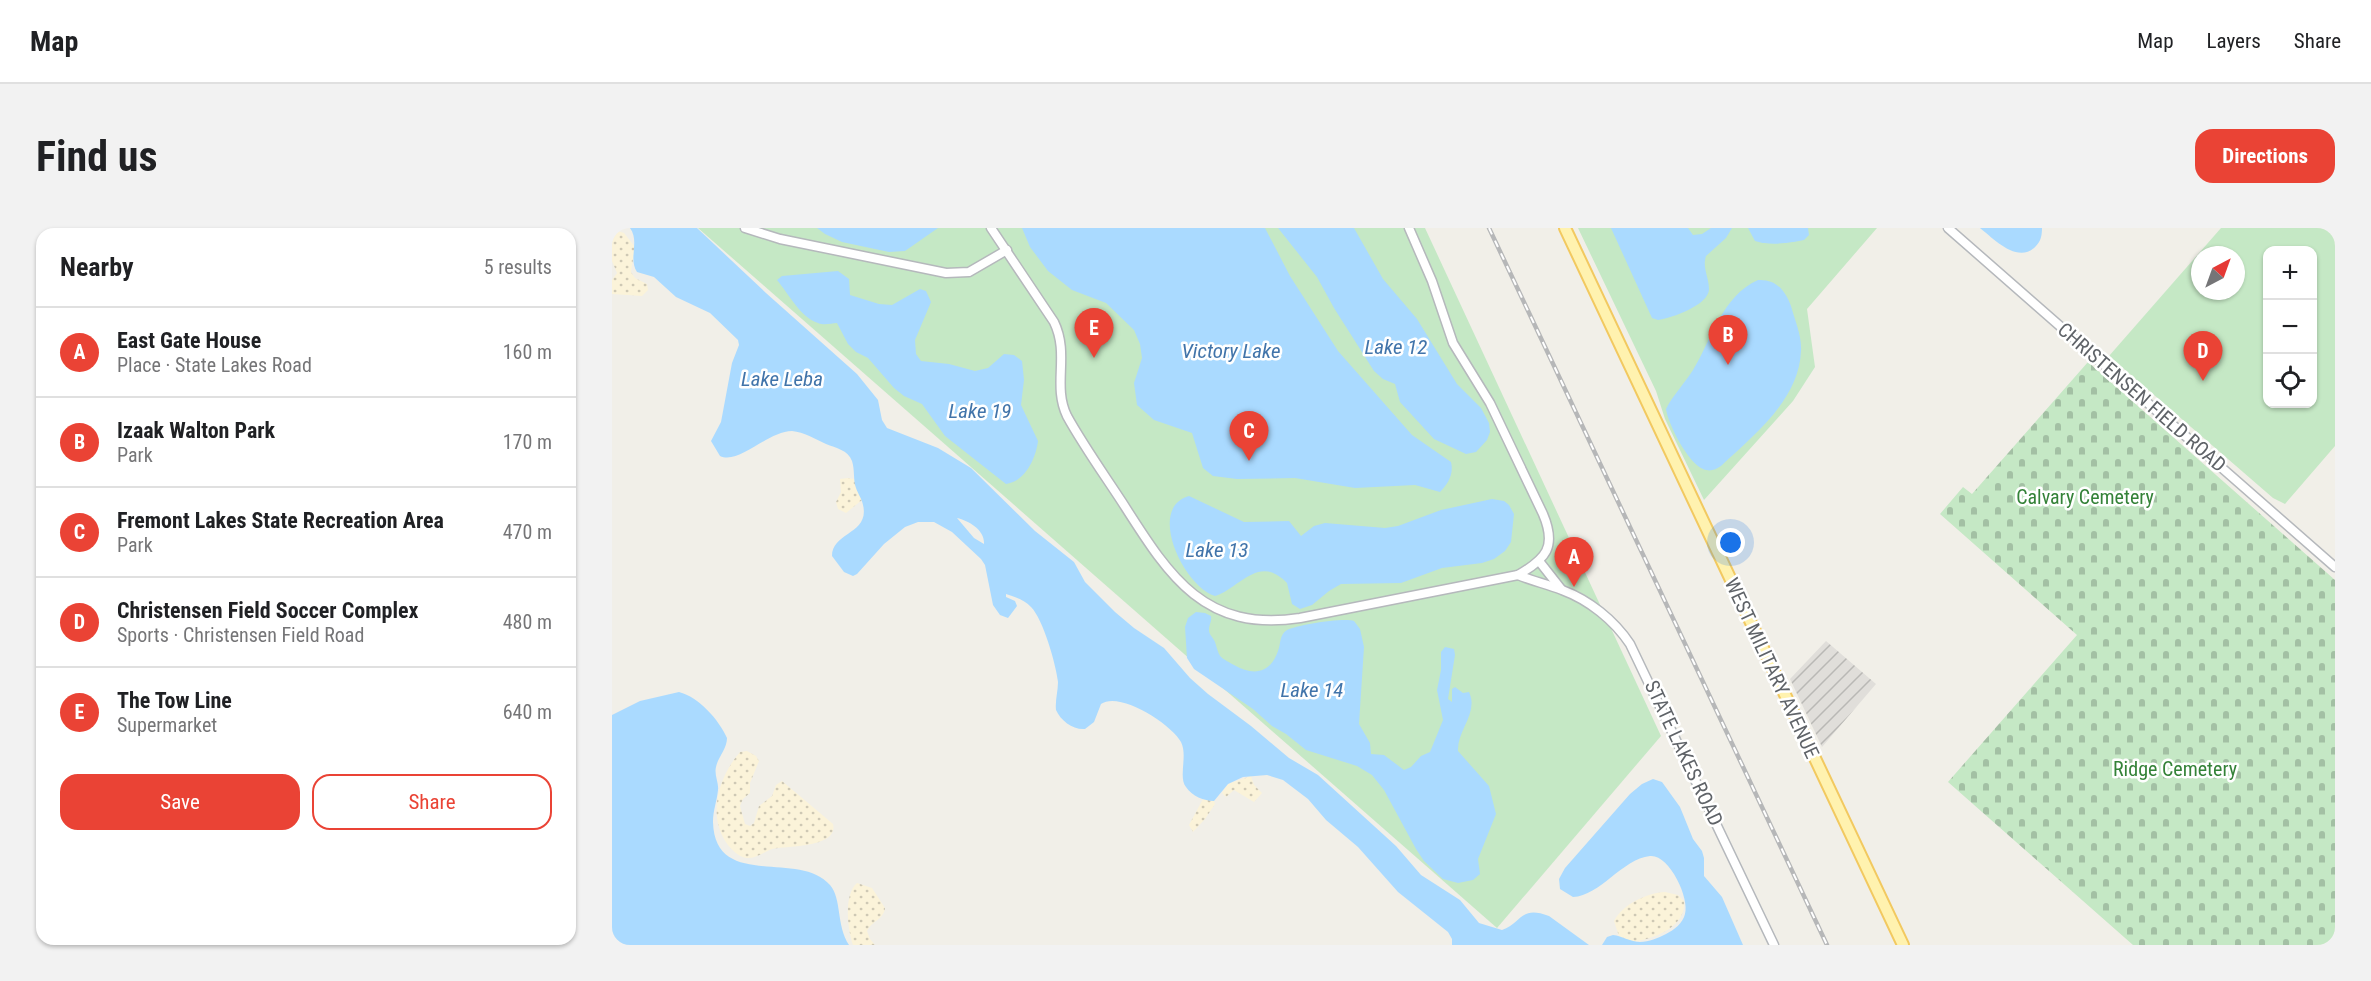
<!DOCTYPE html>
<html lang="en">
<head>
<meta charset="utf-8">
<style>
	body { margin:0; font-family:"Roboto Condensed",sans-serif; background:#f2f2f2; color:#202124 }
	.controls { position:absolute; right:18px; top:18px; display:grid; overflow:hidden; border-radius:12px; box-shadow:0 2px 4px #0004 }
	.controls button { width:54px; height:54px; display:grid; place-items:center; padding:0; border:0; border-bottom:2px solid #e0e0e0; background:#fff; color:#202124; font:30px sans-serif }
	.compass { position:absolute; left:1579px; top:18px; width:54px; height:54px; border-radius:50%; background:#fff; box-shadow:0 2px 4px #0004; rotate:41deg }
	.you { position:absolute; left:1119px; top:315px; width:21px; height:21px; margin:-15px; border:4px solid #fff; border-radius:50%; background:#1a73e8; box-shadow:0 0 0 9px #1a73e833 }
	.badge { display:grid; place-items:center; width:39px; height:39px; border-radius:50%; background:#ea4335; color:#fff; font-size:20px; font-weight:700 }
	.pin { position:absolute; translate:-50% -50px; filter:drop-shadow(0 2px 3px #0008) }
	.pin::after { content:''; position:absolute; top:32px; width:21px; height:18px; background:inherit; clip-path:polygon(0 0,100% 0,50% 100%) }
	.list { margin:0; padding:0; list-style:none }
	h2 { display:flex; justify-content:space-between; align-items:center; height:78px; margin:0; padding:0 24px; font-size:26px }
	h2 small { font-size:20px; font-weight:400; color:#757577 }
	.list li { display:grid; grid-template-columns:39px 1fr auto; gap:18px; align-items:center; box-sizing:border-box; height:90px; padding:0 24px; border-top:2px solid #e0e0e0 }
	.list b { display:block; font-size:22px; white-space:nowrap }
	.list p { margin:0; font-size:20px; white-space:nowrap; color:#757577 }
	.list em { font-size:20px; font-style:normal; color:#757577 }
	.actions { display:flex; gap:12px; padding:18px 24px }
	.actions a { flex:1; padding:14px 0; border:2px solid #ea4335; border-radius:18px; text-align:center; font-size:21px; color:#ea4335 }
	.actions .main { background:#ea4335; color:#fff }
	.icon { flex:none; width:33px; height:33px; fill:none; stroke:currentColor; stroke-width:2; stroke-linecap:round; stroke-linejoin:round }
	.map { position:relative; flex:none; width:1723px; height:717px; overflow:hidden; border-radius:18px }
	header { display:flex; align-items:center; gap:36px; box-sizing:border-box; height:84px; padding:0 30px; background:#fff; border-bottom:2px solid #e0e0e0 }
	header strong { font-size:28px }
	nav { display:flex; gap:33px; margin-inline-start:auto; font-size:21px }
	.intro { display:flex; align-items:center; justify-content:space-between; box-sizing:border-box; height:144px; padding:0 36px }
	h1 { margin:0; font-size:42px }
	.button { padding:15px 27px; border-radius:18px; background:#ea4335; color:#fff; font-size:21px; font-weight:700 }
	main { display:flex; gap:36px; padding:0 36px }
	aside { flex:1; background:#fff; border-radius:18px; box-shadow:0 2px 4px #0004 }
	.map>svg:first-child { display:block }
	.industrial { fill:url(#industrial-furrows) }
	.sand { fill:url(#sand-dots) }
	.cemetery { fill:url(#cemetery-stones) }
	.park { fill:#c5e8c5; fill-rule:evenodd }
	.water { fill:#aadaff; fill-rule:evenodd }
	.lines { fill:none; stroke-linecap:round; stroke-linejoin:round }
	.minor-casing { stroke:#b5b8bc; stroke-width:11 }
	.major-casing { stroke:#f2c960; stroke-width:14 }
	.minor { stroke:#fff; stroke-width:8 }
	.major { stroke:#fff2af; stroke-width:10 }
	.rail-casing { stroke:#b6b7b8; stroke-width:4.5 }
	.rail { stroke:#fff; stroke-width:2; stroke-dasharray:7; stroke-linecap:butt }
	.labels { text-anchor:middle; stroke-width:5; stroke-linejoin:round; paint-order:stroke }
	.street-label { font-size:20px; fill:#5f6368; stroke:#fff }
	.park-label { font-size:20px; fill:#348238; stroke:#fff }
	.water-label { font-size:21px; font-style:italic; fill:#4174aa; stroke:#fff }
</style>
</head>
<body>
<header>
<strong>Map</strong>
<nav><a>Map</a><a>Layers</a><a>Share</a></nav>
</header>
<div class="intro"><h1>Find us</h1><a class="button">Directions</a></div>
<main>
<aside>
<h2>Nearby<small>5 results</small></h2>
<ul class="list">
<li><span class="badge">A</span><div><b>East Gate House</b><p>Place · State Lakes Road</p></div><em>160 m</em></li>
<li><span class="badge">B</span><div><b>Izaak Walton Park</b><p>Park</p></div><em>170 m</em></li>
<li><span class="badge">C</span><div><b>Fremont Lakes State Recreation Area</b><p>Park</p></div><em>470 m</em></li>
<li><span class="badge">D</span><div><b>Christensen Field Soccer Complex</b><p>Sports · Christensen Field Road</p></div><em>480 m</em></li>
<li><span class="badge">E</span><div><b>The Tow Line</b><p>Supermarket</p></div><em>640 m</em></li>
</ul>
<div class="actions"><a class="main">Save</a><a>Share</a></div>
</aside>
<div class="map">
<svg width="1723" height="717" viewBox="0 0 1723 717">
	<defs>
		<pattern id="industrial-furrows" width="10" height="10" patternUnits="userSpaceOnUse" patternTransform="scale(1.5)"><rect width="10" height="10" fill="#e0deda"/><path d="M-1 1l2-2M0 10L10 0M9 11l2-2" fill="none" stroke="#b9b8b5"/></pattern>
		<pattern id="sand-dots" width="8" height="8" patternUnits="userSpaceOnUse" patternTransform="scale(1.5)"><rect width="8" height="8" fill="#fbf3d9"/><path d="M2 2h.1M6 6h.1" fill="none" stroke="#cec8b4" stroke-width="1.8" stroke-linecap="round"/></pattern>
		<pattern id="cemetery-stones" width="16" height="16" patternUnits="userSpaceOnUse" patternTransform="scale(1.5)"><rect width="16" height="16" fill="#c5e8c5"/><path d="M2 7V4a2 2 0 0 1 4 0v3zM10 15v-3a2 2 0 0 1 4 0v3z" fill="#a3c0a4"/></pattern>
	</defs>
	<rect width="100%" height="100%" fill="#f1efe8"/>
	<path class="industrial" d="M1214,413L1264,456L1210,519L1178,451Z"/>
	<g class="sand">
		<path d="M0,1L12,5L23,19L19,44L23,50L35,56L36,62L30,68L0,66V52L5,45L0,33Z"/>
		<path d="M236,250L242,251L250,272L234,285L226,281L224,274L229,264L228,251Z"/>
		<path d="M135,523L144,528L147,533L138,555V565L131,571L128,578L133,596L138,598L142,595L147,578L160,568L164,557L170,553L221,596C227,620 174,618 160,621C152,624 143,631 134,630C127,629 120,622 116,617C94,588 107,548 128,524Z"/>
		<path d="M639,548L642,557L650,565L642,574L622,562L614,569L610,565L616,556Z"/>
		<path d="M591,571L602,573L603,576L593,591L581,604L577,597Z"/>
		<path d="M245,655L260,660L273,680C272,691 260,693 255,703L258,711L263,717H241C236,702 231,667 245,655Z"/>
		<path d="M1053,664L1066,667L1072,673C1075,697 1045,710 1025,713C1019,714 1012,710 1007,708L1002,693C1011,676 1035,665 1053,664Z"/>
	</g>
	<path class="cemetery" d="M1476,134L1723,352V717H1521L1336,554L1465,407L1328,286L1351,259L1360,266Z"/>
	<g class="park">
		<path d="M86,0H813L1049,508L885,700Z"/>
		<path d="M966,0H1265L1195,81L1203,139L1181,173L1092,272L1053,191L1044,163Z"/>
		<path d="M1609,0H1723V218L1673,276L1661,270L1497,128ZM1700,22V176H1656V22ZM1588,27H1624V63H1588Z"/>
	</g>
	<g class="water">
		<path d="M18,0H85L154,65L245,146L266,172L270,192L275,200L326,220L359,240L423,303L462,334L473,354L503,384L522,400L552,420L578,450L596,466L639,498L677,530L706,547L784,618L809,647L848,672L867,695L890,702C910,695 908,677 937,688L977,717H840V711L836,704L786,664L746,619L714,592L696,571L671,552L655,547L631,549L616,556L602,573C592,573 580,568 574,559C566,549 576,528 569,514C559,496 508,463 489,476L482,494L473,501C461,502 449,493 444,482C443,473 446,463 446,454C444,436 431,391 419,379C413,372 403,369 394,366V369L403,373L405,378L396,390L388,387L381,377L373,337L369,331L340,304L322,294H306L293,299L272,316L245,346L241,348L232,344L220,328C220,304 258,306 251,277C250,271 246,266 244,260C241,252 243,242 240,233C236,222 224,220 214,216C203,211 192,204 180,203C156,203 127,237 108,228L99,213L109,194L120,135L127,117L126,112L98,85L64,69L42,49L25,44C16,30 28,14 18,0ZM345,290C357,293 373,302 372,316L362,310Z"/>
		<path d="M205,0H326L293,23L277,24L230,14L213,6Z"/>
		<path d="M410,0H653L678,48L726,123L800,207L839,234C842,246 836,256 828,264L803,257L743,260L683,250L625,251L601,248L591,240L580,205L542,192L525,177L522,155L530,130L528,116L522,102L494,75L460,62L436,43L418,19Z"/>
		<path d="M666,0H742L771,51L805,91L845,156L869,180L877,195L878,204L875,212L864,224L854,226L822,211L788,174L783,156L771,151L762,143L722,80L705,49Z"/>
		<path d="M999,0H1076L1081,7L1090,6L1099,0H1120L1114,10L1094,28C1090,40 1097,49 1097,61C1097,77 1060,90 1046,92L1040,90Z"/>
		<path d="M1136,0H1196L1197,7L1192,12C1176,15 1159,18 1143,13Z"/>
		<path d="M1368,0H1430C1430,7 1429,13 1424,18C1406,37 1382,11 1368,0Z"/>
		<path d="M226,43L237,51L238,67L267,76L280,77L308,61L314,63L319,74L303,112L304,126L309,133L337,136L363,143L376,140L392,126L402,127L410,133L412,152L409,177L426,213C424,230 413,254 394,256L333,208L310,176L292,168L282,160L256,130L244,124L236,116L225,95C219,95 213,98 206,95C189,90 176,65 165,52L170,48Z"/>
		<path d="M1146,52C1164,51 1173,62 1179,78C1183,93 1190,108 1189,123C1187,172 1142,207 1109,238C1103,242 1098,244 1091,241C1076,235 1056,196 1054,181C1061,167 1073,155 1081,142C1100,111 1110,68 1146,52Z"/>
		<path d="M577,268L632,294L677,293L689,308L702,298L713,295L773,300L786,298L829,282L880,271L892,273L897,277L902,286L899,314L893,323L882,331L870,335L830,340L789,355L729,356L717,363L700,377L688,381L680,376L675,355C647,325 627,361 603,368C572,359 534,280 577,268Z"/>
		<path d="M584,384L593,385L599,388C600,394 597,396 597,402C597,407 601,409 603,414C608,430 606,428 622,437C641,448 658,446 666,423C669,416 667,407 675,402C684,397 733,389 742,393L748,401L752,419L747,496L758,515L759,526L772,527L792,542L799,539L809,528L818,524L831,492L825,462L829,442V424L833,419L842,421L843,427L836,471L840,474V461L843,459L851,465L857,464C867,485 845,502 846,523L877,558L884,586L866,631L868,646L861,652L846,655L831,651L812,633L804,621L772,562L760,547L745,538L694,522L674,506L660,498L641,481L582,441L575,430L573,399L576,390Z"/>
		<path d="M67,464C87,469 107,492 115,510C115,521 106,529 104,539C102,547 107,555 106,562C105,573 101,582 101,594C103,663 187,621 218,657C230,671 224,697 237,717H0V487L28,473Z"/>
		<path d="M1041,551L1050,554L1068,579L1081,611L1090,623L1092,630V648L1110,669L1131,717H990L995,709L1001,707C1010,708 1019,714 1028,714C1037,714 1046,710 1054,706C1062,702 1071,695 1073,686C1078,670 1057,626 1038,628C1010,631 988,668 961,669L948,661L947,651L953,640L1018,566L1030,556Z"/>
	</g>
	<g class="lines">
		<g class="minor-casing">
			<g id="minor">
				<path d="M133,0L168,11L334,45L357,44L395,22"/>
				<path d="M379,0L442,94C458,127 440,157 455,188C471,217 491,245 510,274C556,346 591,405 688,390L906,347C934,331 945,319 931,286L878,175L841,115L820,53L797,0"/>
				<path d="M1336,0L1723,339"/>
				<path d="M927,333L949,361"/>
				<path d="M906,347C920,353 935,356 950,362C977,372 1002,392 1018,416L1162,717"/>
			</g>
		</g>
		<g class="major-casing">
			<path id="major" d="M953,0L1291,717"/>
		</g>
		<use href="#minor" class="minor"/>
		<use href="#major" class="major"/>
		<g class="rail-casing">
			<path id="rail" d="M877,0L1215,717"/>
		</g>
		<use href="#rail" class="rail"/>
	</g>
	<g class="labels">
		<g class="street-label">
			<text transform="translate(1530 169) rotate(41)" y="7">CHRISTENSEN FIELD ROAD</text>
			<text transform="translate(1160 440) rotate(65)" y="7">WEST MILITARY AVENUE</text>
			<text transform="translate(1072 525) rotate(65)" y="7">STATE LAKES ROAD</text>
		</g>
		<g class="park-label">
			<text x="1473" y="276">Calvary Cemetery</text>
			<text x="1563" y="548">Ridge Cemetery</text>
		</g>
		<g class="water-label">
			<text x="784" y="126">Lake 12</text>
			<text x="619" y="130">Victory Lake</text>
			<text x="170" y="158">Lake Leba</text>
			<text x="368" y="190">Lake 19</text>
			<text x="605" y="329">Lake 13</text>
			<text x="700" y="469">Lake 14</text>
		</g>
	</g>
</svg>
<div class="controls">
<button>+</button>
<button>−</button>
<button><svg class="icon" aria-label="locate" viewBox="0 0 24 24"><circle cx="12" cy="12" r="6"/><path d="M12 2v4M12 18v4M2 12h4M18 12h4"/></svg></button>
</div>
<svg class="compass" viewBox="-18 -18 36 36"><path d="M0-13l5 13h-10z" fill="#e53935"/><path d="M0 13l5-13h-10z" fill="#757577"/></svg>
<div class="you"></div>
<div class="pin badge" style="left:962px;top:359px">A</div>
<div class="pin badge" style="left:1116px;top:137px">B</div>
<div class="pin badge" style="left:637px;top:233px">C</div>
<div class="pin badge" style="left:1591px;top:153px">D</div>
<div class="pin badge" style="left:482px;top:130px">E</div>
</div>
</main>
</body>
</html>
